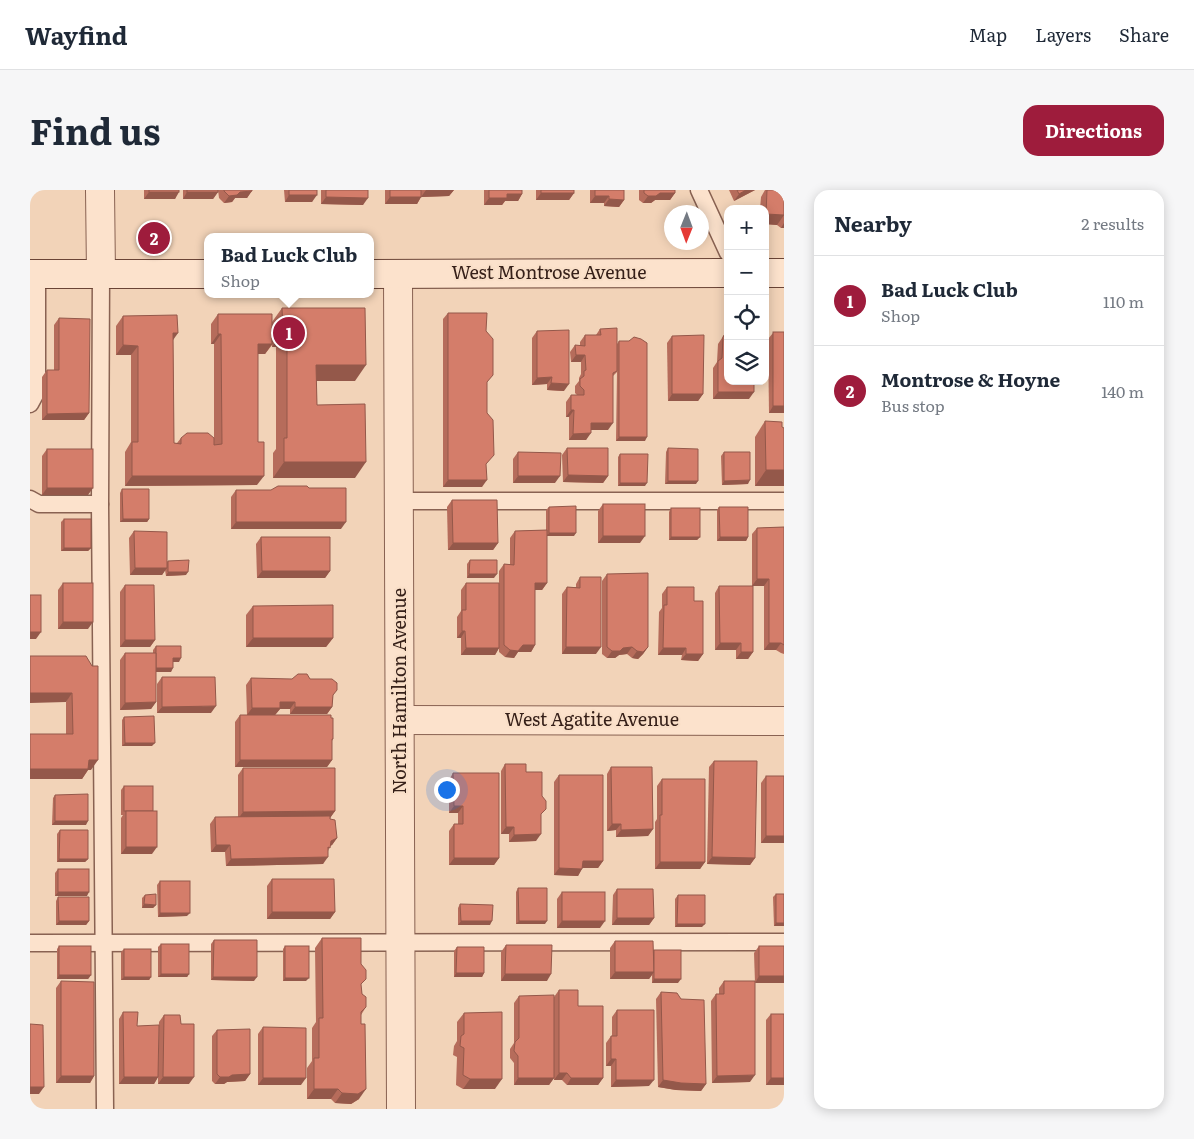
<!DOCTYPE html>
<html lang="en">
<head>
<meta charset="utf-8">
<style>
	body { margin:0; font-family:Literata,serif; background:#f6f6f7; color:#1f2937 }
	.controls { position:absolute; right:15px; top:15px; display:grid; overflow:hidden; border-radius:10px; box-shadow:0 2px 12px #0003 }
	.controls button { width:45px; height:45px; display:grid; place-items:center; padding:0; border:0; border-bottom:1px solid #e0e1e3; background:#fff; color:#1f2937; font:25px sans-serif }
	.compass { position:absolute; left:634px; top:15px; width:45px; height:45px; border-radius:50%; background:#fff; box-shadow:0 2px 12px #0003; rotate:181deg }
	.you { position:absolute; left:416px; top:599px; width:18px; height:18px; margin:-12px; border:4px solid #fff; border-radius:50%; background:#1a73e8; box-shadow:0 0 0 8px #1a73e833 }
	.badge { display:grid; place-items:center; width:32px; height:32px; border-radius:50%; background:#9e1c3c; color:#fff; font-size:16px; font-weight:700 }
	.pin { position:absolute; translate:-50% -50%; border:2px solid #fff; box-shadow:0 1px 5px #0006 }
	.popup { position:absolute; left:174px; top:43px; width:170px; height:65px; box-sizing:border-box; display:grid; place-content:center; border-radius:10px; background:#fff; filter:drop-shadow(0 1px 4px #0005); font-size:16px; white-space:nowrap; color:#747a83 }
	.popup b { font-size:19px; color:#1f2937 }
	.popup::after { content:''; position:absolute; left:50%; top:100%; margin-left:-10px; border:10px solid transparent; border-top-color:#fff }
	.list { margin:0; padding:0; list-style:none }
	h2 { display:flex; justify-content:space-between; align-items:center; height:65px; margin:0; padding:0 20px; font-size:21px }
	h2 small { font-size:16px; font-weight:400; color:#747a83 }
	.list li { display:grid; grid-template-columns:32px 1fr auto; gap:15px; align-items:center; box-sizing:border-box; height:90px; padding:0 20px; border-top:1px solid #e0e1e3 }
	.list b { display:block; font-size:19px; white-space:nowrap }
	.list p { margin:0; font-size:16px; white-space:nowrap; color:#747a83 }
	.list em { font-size:16px; font-style:normal; color:#747a83 }
	.icon { flex:none; width:28px; height:28px; fill:none; stroke:currentColor; stroke-width:2; stroke-linecap:round; stroke-linejoin:round }
	.map { position:relative; flex:none; width:754px; height:919px; overflow:hidden; border-radius:15px }
	header { display:flex; align-items:center; gap:30px; box-sizing:border-box; height:70px; padding:0 25px; background:#fff; border-bottom:1px solid #e0e1e3 }
	header strong { font-size:24px }
	nav { display:flex; gap:28px; margin-inline-start:auto; font-size:18px }
	.intro { display:flex; align-items:center; justify-content:space-between; box-sizing:border-box; height:120px; padding:0 30px }
	h1 { margin:0; font-size:35px }
	.button { padding:12px 22px; border-radius:15px; background:#9e1c3c; color:#fff; font-size:18px; font-weight:700 }
	main { display:flex; gap:30px; padding:0 30px }
	aside { flex:1; background:#fff; border-radius:15px; box-shadow:0 2px 12px #0003 }
	.map>svg:first-child { display:block }
	.lines { fill:none; stroke-linecap:round; stroke-linejoin:round }
	.service-casing { stroke:#896252; stroke-width:19 }
	.minor-casing { stroke:#896252; stroke-width:30 }
	.secondary-casing { stroke:#6a4436; stroke-width:30 }
	.service { stroke:#fce2cc; stroke-width:16 }
	.minor { stroke:#fce2cc; stroke-width:28 }
	.secondary { stroke:#fce2cc; stroke-width:28 }
	.wall { fill:#b66c5b }
	.shaded-wall { fill:#94584a }
	.building { fill:#d47d6a; stroke:#94584a }
	.labels { text-anchor:middle; stroke-width:4.5; stroke-linejoin:round; paint-order:stroke }
	.street-label { font-size:18px; fill:#362019; stroke:#f9dfc8 }
</style>
</head>
<body>
<header>
<strong>Wayfind</strong>
<nav><a>Map</a><a>Layers</a><a>Share</a></nav>
</header>
<div class="intro"><h1>Find us</h1><a class="button">Directions</a></div>
<main>
<div class="map">
<svg width="754" height="919" viewBox="0 0 754 919">
	<rect width="100%" height="100%" fill="#f2d3b8"/>
	<g class="lines">
		<g class="service-casing">
			<g id="service">
				<path d="M669,0L698,63"/>
				<path d="M71,84L70,314L75,919"/>
				<path d="M0,214L7,201V84"/>
				<path d="M0,309L9,314H70"/>
				<path d="M369,311H754"/>
				<path d="M0,753L754,752"/>
			</g>
		</g>
		<g class="minor-casing">
			<g id="minor">
				<path d="M70,0L71,84"/>
				<path d="M368,84L371,919"/>
				<path d="M370,530L754,531"/>
			</g>
		</g>
		<g class="secondary-casing">
			<g id="secondary">
				<path d="M735,83H754"/>
				<path d="M0,84H178"/>
				<path d="M340,84L698,83"/>
			</g>
		</g>
		<use href="#service" class="service"/>
		<use href="#minor" class="minor"/>
		<use href="#secondary" class="secondary"/>
	</g>
	<g class="wall">
		<path d="M114,0H149L145,9H114Z"/>
		<path d="M153,0H188V2L183,9H153Z"/>
		<path d="M188,0H222L217,8H205L202,12L194,13L189,8Z"/>
		<path d="M254,0H287L282,12H255Z"/>
		<path d="M291,0H338L333,15L291,14Z"/>
		<path d="M355,0H424L419,6L391,7L387,14H355Z"/>
		<path d="M454,0H492V4L488,11H475L472,15H454Z"/>
		<path d="M506,0H544V3L539,10H506Z"/>
		<path d="M560,0H594V10L589,17L574,16V13H560Z"/>
		<path d="M609,0H645V3L640,10H625L621,13H613L609,10Z"/>
		<path d="M699,0H725L704,11Z"/>
		<path d="M735,0H754V38H751L747,35L735,34V19H730L731,7Z"/>
		<path d="M252,118L325,191H286L287,215L325,288H243V263L246,259V157H242V155L235,164H228L227,295L95,296V262L101,252V165H86V136L93,126L143,150L144,253H147L151,248L184,255V154H181V134L188,124L242,132Z"/>
		<path d="M418,123L456,141V275L452,297H413V129Z"/>
		<path d="M29,128L59,223L54,230H12V187L17,180H24V135Z"/>
		<path d="M570,139L587,154L589,151L615,251H586L587,182L583,186L578,240H561L556,250H539V227H536V212L541,205H547L545,203V196L549,191V188L551,184V172H541L540,162L545,155L550,156V152L555,145H566Z"/>
		<path d="M507,141L534,201L517,200V194L502,195V148Z"/>
		<path d="M696,142L719,209H683V178L687,172L688,154Z"/>
		<path d="M754,142V223H739L738,149L743,143Z"/>
		<path d="M642,146L673,204L668,211H638L637,153Z"/>
		<path d="M735,231L752,237L754,296H725V247Z"/>
		<path d="M537,258L578,286L573,293L533,292L532,265Z"/>
		<path d="M638,258L666,294H635L636,262Z"/>
		<path d="M17,259L58,305H12V266Z"/>
		<path d="M488,262L525,293H483V269Z"/>
		<path d="M694,262L718,294L692,295L691,266Z"/>
		<path d="M590,264L615,296H588V267Z"/>
		<path d="M92,299L119,329L117,332H90V303Z"/>
		<path d="M206,300L311,339H201V307Z"/>
		<path d="M422,310L468,353L463,360H418L417,317Z"/>
		<path d="M573,314L610,353H568V321Z"/>
		<path d="M519,317L544,346H517V393L512,400H505V455L501,462H488L484,468L475,467L469,462V458L465,465H431V448H427V427L431,421V400L436,393L469,455V381L474,374H480V348L485,341L516,340V320Z"/>
		<path d="M689,317L718,347L716,351H687V320Z"/>
		<path d="M641,318L670,347L667,350H639V322Z"/>
		<path d="M34,329L61,358L58,361H31V332Z"/>
		<path d="M754,337V464L751,463L746,460H734V396H722V344L727,338Z"/>
		<path d="M104,341L137,372L138,371L156,385L136,386L135,380L132,385H100L99,348Z"/>
		<path d="M231,347L300,381L295,388H227L226,354Z"/>
		<path d="M440,370L464,388H437V374Z"/>
		<path d="M577,384L618,457L613,464L608,469L602,468L597,464L589,465L585,468H577L572,464V391Z"/>
		<path d="M550,387L566,464H532V404L537,397H546V394Z"/>
		<path d="M33,393L58,439H28V400Z"/>
		<path d="M95,395L125,450L120,457H90V402Z"/>
		<path d="M689,396L723,462L718,469H706V460H685V403Z"/>
		<path d="M637,397L664,411L673,464L668,471L651,470L652,465H628L629,422L632,418V404Z"/>
		<path d="M223,416L303,448L296,457H216V425Z"/>
		<path d="M126,456L149,472H143L141,482H126V512L121,519L90,520V470L95,463H123V460Z"/>
		<path d="M56,466L61,580H58L52,589L36,544V512Z"/>
		<path d="M132,487L181,523H127V494Z"/>
		<path d="M221,488L303,507L302,517L297,524H260V519H250L245,525H217L216,495Z"/>
		<path d="M210,525L303,549L302,551V570L297,577H205V532Z"/>
		<path d="M94,527L122,556H92V530Z"/>
		<path d="M684,571L725,668L720,675L677,674L679,577Z"/>
		<path d="M475,574L496,582L511,626L506,651L479,652V644H471V581Z"/>
		<path d="M581,577L623,639L618,646L586,647V640L577,641V584Z"/>
		<path d="M213,578L305,621L300,628L307,648L302,655L300,656L293,674L196,676L195,662H181L180,634L185,627H208V585Z"/>
		<path d="M423,583L469,668L464,675H419V641L424,634H428V623H419V590Z"/>
		<path d="M529,585L573,671L568,678H552L548,686L524,685V592Z"/>
		<path d="M736,586H754V653H731V593Z"/>
		<path d="M632,589L675,672L670,679H625V632L627,629V596Z"/>
		<path d="M94,596L122,664H91V628L93,625H91V600Z"/>
		<path d="M25,605L56,635H22L23,608Z"/>
		<path d="M30,640L58,669L55,672H27V644Z"/>
		<path d="M28,679L57,706H25V683Z"/>
		<path d="M242,689L305,722L300,729H237V696Z"/>
		<path d="M130,691L157,726L128,727L127,695Z"/>
		<path d="M488,698L515,734H486V702Z"/>
		<path d="M587,699L624,728L619,735H582L583,705Z"/>
		<path d="M532,702L570,738H527V709Z"/>
		<path d="M746,704H754V736H744L743,707Z"/>
		<path d="M115,705L126,715L123,718H112V708Z"/>
		<path d="M648,705L672,737H645V709Z"/>
		<path d="M28,707L59,731L56,735H26V711Z"/>
		<path d="M430,714L460,735H428V718Z"/>
		<path d="M292,748L331,797L332,804L336,817L331,825L329,909L321,914L305,913L301,909H277V878L282,871V838L286,832L285,758Z"/>
		<path d="M184,750L224,791L181,790V754Z"/>
		<path d="M585,751L623,761L648,793H622V785L619,789H580V758Z"/>
		<path d="M131,754L159,784L157,787H128V757Z"/>
		<path d="M476,755L517,791H471V762Z"/>
		<path d="M29,756L61,785L58,789H27V759Z"/>
		<path d="M255,756L276,791H253V759Z"/>
		<path d="M729,756H754L725,793L724,763Z"/>
		<path d="M427,757L454,783L452,787H424V761Z"/>
		<path d="M94,759L121,787L119,790H91V762Z"/>
		<path d="M31,791L64,886L60,893H26V798Z"/>
		<path d="M694,791L720,892L682,893L681,811L686,804H689V798Z"/>
		<path d="M529,800L548,816L573,888L568,895H537L532,890H524V807Z"/>
		<path d="M631,802L651,809L676,894L671,901L646,900L628,897L626,809Z"/>
		<path d="M489,806L524,888L519,895H484V873L480,868V859L484,853V813Z"/>
		<path d="M587,820L619,896L581,897V876H576V853L581,846H582V827Z"/>
		<path d="M93,822L107,836L128,874L129,832L134,825L151,834L159,894H128V887L124,894H89V829Z"/>
		<path d="M434,823L465,899H433L426,895L427,867L423,865L424,856L427,851V832Z"/>
		<path d="M741,824H754V895H736V830Z"/>
		<path d="M233,837L271,895H228V844Z"/>
		<path d="M187,840L220,884L215,891L197,892L194,894H185L182,891V846Z"/>
	</g>
	<g class="shaded-wall">
		<path d="M396,0H424L419,6L391,7L387,14H355L360,7H391Z"/>
		<path d="M716,0H725L704,11L709,4Z"/>
		<path d="M222,1L217,8H205L202,12L194,13L199,6L210,2Z"/>
		<path d="M119,2H149L145,9H114Z"/>
		<path d="M157,2H188L183,9H153Z"/>
		<path d="M511,3H544L539,10H506Z"/>
		<path d="M630,3H645L640,10H625L621,13H613L618,6Z"/>
		<path d="M477,4H492L488,11H475L472,15H454L459,8Z"/>
		<path d="M259,5H287L282,12H255Z"/>
		<path d="M565,6H579L574,13H560Z"/>
		<path d="M296,7L338,8L333,15L291,14Z"/>
		<path d="M579,9L594,10L589,17L574,16Z"/>
		<path d="M736,24L754,25L747,35L735,34V25Z"/>
		<path d="M754,33V38H751Z"/>
		<path d="M253,141L257,142L246,157H242Z"/>
		<path d="M143,143H148L141,153Z"/>
		<path d="M188,144H191L184,154H181Z"/>
		<path d="M228,154H242L235,164H221Z"/>
		<path d="M93,155L108,156L101,165H86Z"/>
		<path d="M546,165H555L551,172H541Z"/>
		<path d="M286,175H336L325,191H275Z"/>
		<path d="M522,187L517,194L502,195L507,188Z"/>
		<path d="M521,193L539,194L534,201L517,200Z"/>
		<path d="M688,202H724L719,209H683Z"/>
		<path d="M642,204H673L668,211H638Z"/>
		<path d="M743,216H754V223H739Z"/>
		<path d="M541,220H544L539,227H536Z"/>
		<path d="M59,223L54,230H12L17,224Z"/>
		<path d="M561,233H583L578,240H556Z"/>
		<path d="M561,243L556,250H539L543,244Z"/>
		<path d="M589,247H617L615,251H586Z"/>
		<path d="M254,272H336L325,288H243Z"/>
		<path d="M736,280H754V296H725Z"/>
		<path d="M538,285L578,286L573,293L533,292Z"/>
		<path d="M102,286H234L227,295L95,296Z"/>
		<path d="M488,286H530L525,293H483Z"/>
		<path d="M418,290H457L452,297H413Z"/>
		<path d="M720,290L718,294L692,295L694,291Z"/>
		<path d="M638,291H668L666,294H635Z"/>
		<path d="M590,293H617L615,296H588Z"/>
		<path d="M17,298H63L58,305H12Z"/>
		<path d="M93,329H119L117,332H90Z"/>
		<path d="M206,332H316L311,339H201Z"/>
		<path d="M519,343H546L544,346H516Z"/>
		<path d="M573,346H615L610,353H568Z"/>
		<path d="M641,347H670L667,350H639Z"/>
		<path d="M690,347H718L716,351H687Z"/>
		<path d="M423,353H468L463,360H418Z"/>
		<path d="M34,358H61L58,361H31Z"/>
		<path d="M105,378H137L132,385H100Z"/>
		<path d="M232,381H300L295,388H227Z"/>
		<path d="M138,382H158L156,385L136,386Z"/>
		<path d="M439,384H467L464,388H437Z"/>
		<path d="M727,389H739L734,396H722Z"/>
		<path d="M505,393H517L512,400H500Z"/>
		<path d="M33,432H63L58,439H28Z"/>
		<path d="M432,441H435L431,448H427Z"/>
		<path d="M0,442H11L6,449H0Z"/>
		<path d="M223,448H303L296,457H216Z"/>
		<path d="M95,450H125L120,457H90Z"/>
		<path d="M690,453H711L706,460H685Z"/>
		<path d="M739,453H751L746,460H734Z"/>
		<path d="M493,455H505L501,462H488L484,468L475,467L480,460Z"/>
		<path d="M536,457H571L566,464H532Z"/>
		<path d="M602,457L597,464L589,465L585,468H577L582,461L593,458Z"/>
		<path d="M618,457L613,464L608,469L602,468L607,461Z"/>
		<path d="M436,458H469L465,465H431Z"/>
		<path d="M633,458H656L652,465H628Z"/>
		<path d="M711,462H723L718,469H706Z"/>
		<path d="M656,464H673L668,471L651,470Z"/>
		<path d="M143,468H151L149,472H141Z"/>
		<path d="M126,478H143L141,482H123Z"/>
		<path d="M0,503H42L36,512L0,513Z"/>
		<path d="M126,512L121,519L90,520L95,513Z"/>
		<path d="M250,512H265L260,519H250L245,525H217L222,518Z"/>
		<path d="M186,516L181,523H127L132,517Z"/>
		<path d="M265,517H302L297,524H260Z"/>
		<path d="M95,553H125L122,556H92Z"/>
		<path d="M59,570H68L61,580H58L52,589H0V579Z"/>
		<path d="M210,570H302L297,577H205Z"/>
		<path d="M424,616H433L428,623H419Z"/>
		<path d="M305,621L300,628L208,629L213,622Z"/>
		<path d="M25,631H58L56,635H22Z"/>
		<path d="M582,634H591L586,640L577,641Z"/>
		<path d="M476,637H484L479,644H471Z"/>
		<path d="M623,639L618,646L586,647L591,640Z"/>
		<path d="M511,644L506,651L479,652L484,645Z"/>
		<path d="M736,646H754V653H731Z"/>
		<path d="M307,648L302,655L296,658L301,651Z"/>
		<path d="M186,655H200L195,662H181Z"/>
		<path d="M96,657H127L122,664H91Z"/>
		<path d="M298,667L293,674L196,676L201,669Z"/>
		<path d="M682,667L725,668L720,675L677,674Z"/>
		<path d="M424,668H469L464,675H419Z"/>
		<path d="M29,669H58L55,672H27Z"/>
		<path d="M553,671H573L568,678H548Z"/>
		<path d="M630,672H675L670,679H625Z"/>
		<path d="M529,678L552,679L548,686L524,685Z"/>
		<path d="M28,702H59L57,706H25Z"/>
		<path d="M114,714L126,715L123,718H112Z"/>
		<path d="M242,722H305L300,729H237Z"/>
		<path d="M130,723H160L157,726L128,727Z"/>
		<path d="M587,728H624L619,735H582Z"/>
		<path d="M29,731H59L56,735H26Z"/>
		<path d="M431,731H462L460,735H428Z"/>
		<path d="M489,731H517L515,734H486Z"/>
		<path d="M532,731H575L570,738H527Z"/>
		<path d="M746,733H754V736H744Z"/>
		<path d="M647,734H675L672,737H645Z"/>
		<path d="M585,782H624L619,789H580Z"/>
		<path d="M426,783H454L452,787H424Z"/>
		<path d="M131,784H159L157,787H128Z"/>
		<path d="M475,784H521L517,791H471Z"/>
		<path d="M29,785H61L58,789H27Z"/>
		<path d="M729,786H754V793H725Z"/>
		<path d="M94,787H121L119,790H91Z"/>
		<path d="M183,787H227L224,791L181,790Z"/>
		<path d="M255,788H279L276,791H253Z"/>
		<path d="M624,789H651L648,793H622Z"/>
		<path d="M581,869H586L581,876H576Z"/>
		<path d="M529,883H537L532,890H524Z"/>
		<path d="M220,884L215,891L197,892L194,894H185L190,887L202,885Z"/>
		<path d="M725,885L720,892L682,893L687,886Z"/>
		<path d="M31,886H64L60,893H26Z"/>
		<path d="M94,887H128L124,894H89Z"/>
		<path d="M133,887H164L159,894H128Z"/>
		<path d="M233,888H276L271,895H228Z"/>
		<path d="M488,888H524L519,895H484Z"/>
		<path d="M541,888H573L568,895H537Z"/>
		<path d="M741,888H754V895H736Z"/>
		<path d="M440,889H472L465,899H433Z"/>
		<path d="M586,890H624L619,896L581,897Z"/>
		<path d="M633,890L676,894L671,901L646,900L628,897Z"/>
		<path d="M0,897H14L9,904H0Z"/>
		<path d="M284,899H308L301,909H277Z"/>
		<path d="M336,899L329,909L321,914L305,913L312,903Z"/>
	</g>
	<g class="building">
		<rect x="119" y="0" width="30" height="2"/>
		<rect x="157" y="0" width="31" height="2"/>
		<path d="M194,0H222V1L210,2L207,5L199,6L194,1Z"/>
		<rect x="259" y="0" width="28" height="5"/>
		<path d="M296,0H338V8L296,7Z"/>
		<rect x="360" y="0" width="31" height="7"/>
		<path d="M459,0H492V4H477V8H459Z"/>
		<rect x="511" y="0" width="33" height="3"/>
		<path d="M565,0H594V10L579,9V6H565Z"/>
		<path d="M614,0H645V3H630L626,6H618L614,3Z"/>
		<path d="M707,0H716L709,4Z"/>
		<path d="M737,0H754V25L736,24Z"/>
		<path d="M252,118H335L336,175H286L287,215L335,214L336,272H254V248H257V142L253,141Z"/>
		<path d="M418,123H457L456,141L463,149V185L457,192V223L463,230L464,265L456,274L457,290H418Z"/>
		<path d="M188,124H242V154H228V252H234V286H102V252H108V156L93,155V126L147,125L148,143H143L144,253L151,254V248L157,243H178L184,248V255L192,254L191,144H188Z"/>
		<path d="M29,128L60,129L59,223L17,224V180H29Z"/>
		<path d="M587,138V181L583,183V233H561V243L543,244L544,220H541V205H554V200L550,196V189L554,186V181L556,180L555,165H546L545,155L555,156V145H571L570,139Z"/>
		<path d="M539,140V194L521,193L522,187L507,188V141Z"/>
		<path d="M696,142H698V191H724V202H688V171L692,168L693,147Z"/>
		<rect x="743" y="142" width="11" height="74"/>
		<path d="M674,145L673,204H642V146Z"/>
		<path d="M604,147L611,149L617,153V247H589V151H599Z"/>
		<path d="M735,231L752,232V237L754,238V280H736Z"/>
		<path d="M537,258H578V286L538,285Z"/>
		<path d="M638,258L668,259V291H638Z"/>
		<rect x="17" y="259" width="46" height="39"/>
		<path d="M488,262L531,263L530,286H488Z"/>
		<path d="M694,262H720V290L694,291Z"/>
		<path d="M590,264H618L617,293H590Z"/>
		<path d="M248,296H277L279,298H316V332H206V300H241Z"/>
		<path d="M92,299H119V329H93Z"/>
		<path d="M422,310H467L468,353H423Z"/>
		<rect x="573" y="314" width="42" height="32"/>
		<path d="M546,316V343H519V317Z"/>
		<path d="M689,317H718V347H690Z"/>
		<rect x="641" y="318" width="29" height="29"/>
		<rect x="34" y="329" width="27" height="29"/>
		<path d="M754,337V455L751,453H739V389H727V338Z"/>
		<path d="M517,340V393H505V455H493L488,461L480,460L474,455V374L484,375L485,341Z"/>
		<path d="M104,341L137,342V378H105Z"/>
		<path d="M231,347H300V381H232Z"/>
		<path d="M159,370L158,382H138V371Z"/>
		<path d="M440,370H467V384H439Z"/>
		<path d="M618,383V457L613,462L607,461L602,457L593,458L590,461H582L577,457V384Z"/>
		<path d="M550,387H571V457H536L537,397L550,398Z"/>
		<rect x="33" y="393" width="30" height="39"/>
		<path d="M436,393H469V458H436L435,441H432V420H436Z"/>
		<path d="M95,395H124L125,450H95Z"/>
		<path d="M689,396H723V462H711V453H690Z"/>
		<path d="M637,397H664V411H673V464H656V458H633L634,415H637Z"/>
		<rect x="0" y="405" width="11" height="37"/>
		<path d="M303,415V448H223V416Z"/>
		<path d="M126,456H151V468H143V478H126Z"/>
		<path d="M95,463H126V512L95,513Z"/>
		<path d="M0,466H56L62,476H68V570H59L58,579H0V544H43L42,503H0Z"/>
		<path d="M268,484H277L280,489H302L307,493V500L303,505L302,517H265V512H250V518H222L221,488L262,489Z"/>
		<path d="M132,487H185L186,516L132,517Z"/>
		<path d="M210,525H301V528H303V549H302V570H210Z"/>
		<path d="M124,526L125,553H95L94,527Z"/>
		<path d="M684,571H727L725,668L682,667Z"/>
		<path d="M475,574H496V582H512V606L516,611V619L511,624V644L484,645V637H476Z"/>
		<path d="M581,577H622L623,639L591,640V634H582Z"/>
		<path d="M213,578H305V621L213,622Z"/>
		<path d="M423,583H469V668H424V634H433V616H424Z"/>
		<path d="M529,585H573V671H553L552,679L529,678Z"/>
		<rect x="736" y="586" width="18" height="60"/>
		<path d="M632,589H675V672H630V625H632Z"/>
		<rect x="94" y="596" width="29" height="25"/>
		<path d="M58,604V631H25V605Z"/>
		<rect x="96" y="621" width="31" height="36"/>
		<path d="M300,626V629L305,630L307,648L301,651L300,658L298,657V667L201,669L200,655H186L185,627Z"/>
		<path d="M30,640H58V669H29Z"/>
		<rect x="28" y="679" width="31" height="23"/>
		<path d="M242,689H304L305,722H242Z"/>
		<rect x="130" y="691" width="30" height="32"/>
		<path d="M488,698H517V731H489Z"/>
		<path d="M587,699H623L624,728H587Z"/>
		<rect x="532" y="702" width="43" height="29"/>
		<path d="M126,704V715L114,714L115,705Z"/>
		<rect x="746" y="704" width="8" height="29"/>
		<path d="M648,705H675V734H647Z"/>
		<path d="M28,707H59V731H29Z"/>
		<path d="M430,714L463,715L462,731H431Z"/>
		<path d="M292,748H331V774L336,780V789L331,794L332,804L336,807V817L331,822V834H335L336,899L328,904L312,903L308,899H284V868H289V828H293Z"/>
		<path d="M184,750H227V787H183Z"/>
		<path d="M585,751H623L624,782H585Z"/>
		<rect x="131" y="754" width="28" height="30"/>
		<path d="M476,755H522L521,784H475Z"/>
		<rect x="29" y="756" width="32" height="29"/>
		<rect x="255" y="756" width="24" height="32"/>
		<rect x="729" y="756" width="25" height="30"/>
		<path d="M427,757H454V783H426Z"/>
		<rect x="94" y="759" width="27" height="28"/>
		<rect x="624" y="760" width="27" height="29"/>
		<path d="M31,791L64,792V886H31Z"/>
		<path d="M694,791H725V885L687,886L686,804H694Z"/>
		<path d="M529,800H548V816H573V888H541L537,883H529Z"/>
		<path d="M631,802L647,803L651,809L674,810L676,894L651,893L633,890Z"/>
		<path d="M524,805V888H488V866L484,861L485,852L489,848V806Z"/>
		<path d="M587,820H624V890H586V869H581V846H587Z"/>
		<path d="M93,822H108L107,836L129,835L128,887H94Z"/>
		<path d="M472,822V889H440L433,885L434,858L430,856L431,846L434,844V823Z"/>
		<rect x="741" y="824" width="13" height="64"/>
		<path d="M134,825H150L151,834H164V887H133Z"/>
		<path d="M0,834L13,835L14,897H0Z"/>
		<path d="M233,837L276,838V888H233Z"/>
		<path d="M220,839V884L202,885L199,887H190L187,884V840Z"/>
	</g>
	<g class="labels">
		<g class="street-label">
			<text x="519" y="89">West Montrose Avenue</text>
			<text transform="translate(370 501) rotate(-90)" y="6">North Hamilton Avenue</text>
			<text x="562" y="536">West Agatite Avenue</text>
		</g>
	</g>
</svg>
<div class="controls">
<button>+</button>
<button>−</button>
<button><svg class="icon" aria-label="locate" viewBox="0 0 24 24"><circle cx="12" cy="12" r="6"/><path d="M12 2v4M12 18v4M2 12h4M18 12h4"/></svg></button>
<button><svg class="icon" aria-label="layers" viewBox="0 0 24 24"><path d="M12 4l9 5-9 5-9-5zM3 14l9 5 9-5"/></svg></button>
</div>
<svg class="compass" viewBox="-18 -18 36 36"><path d="M0-13l5 13h-10z" fill="#e53935"/><path d="M0 13l5-13h-10z" fill="#747a83"/></svg>
<div class="you"></div>
<div class="pin badge" style="left:259px;top:143px">1</div>
<div class="popup"><b>Bad Luck Club</b>Shop</div>
<div class="pin badge" style="left:124px;top:48px">2</div>
</div>
<aside>
<h2>Nearby<small>2 results</small></h2>
<ul class="list">
<li><span class="badge">1</span><div><b>Bad Luck Club</b><p>Shop</p></div><em>110 m</em></li>
<li><span class="badge">2</span><div><b>Montrose &amp; Hoyne</b><p>Bus stop</p></div><em>140 m</em></li>
</ul>
</aside>
</main>
</body>
</html>
